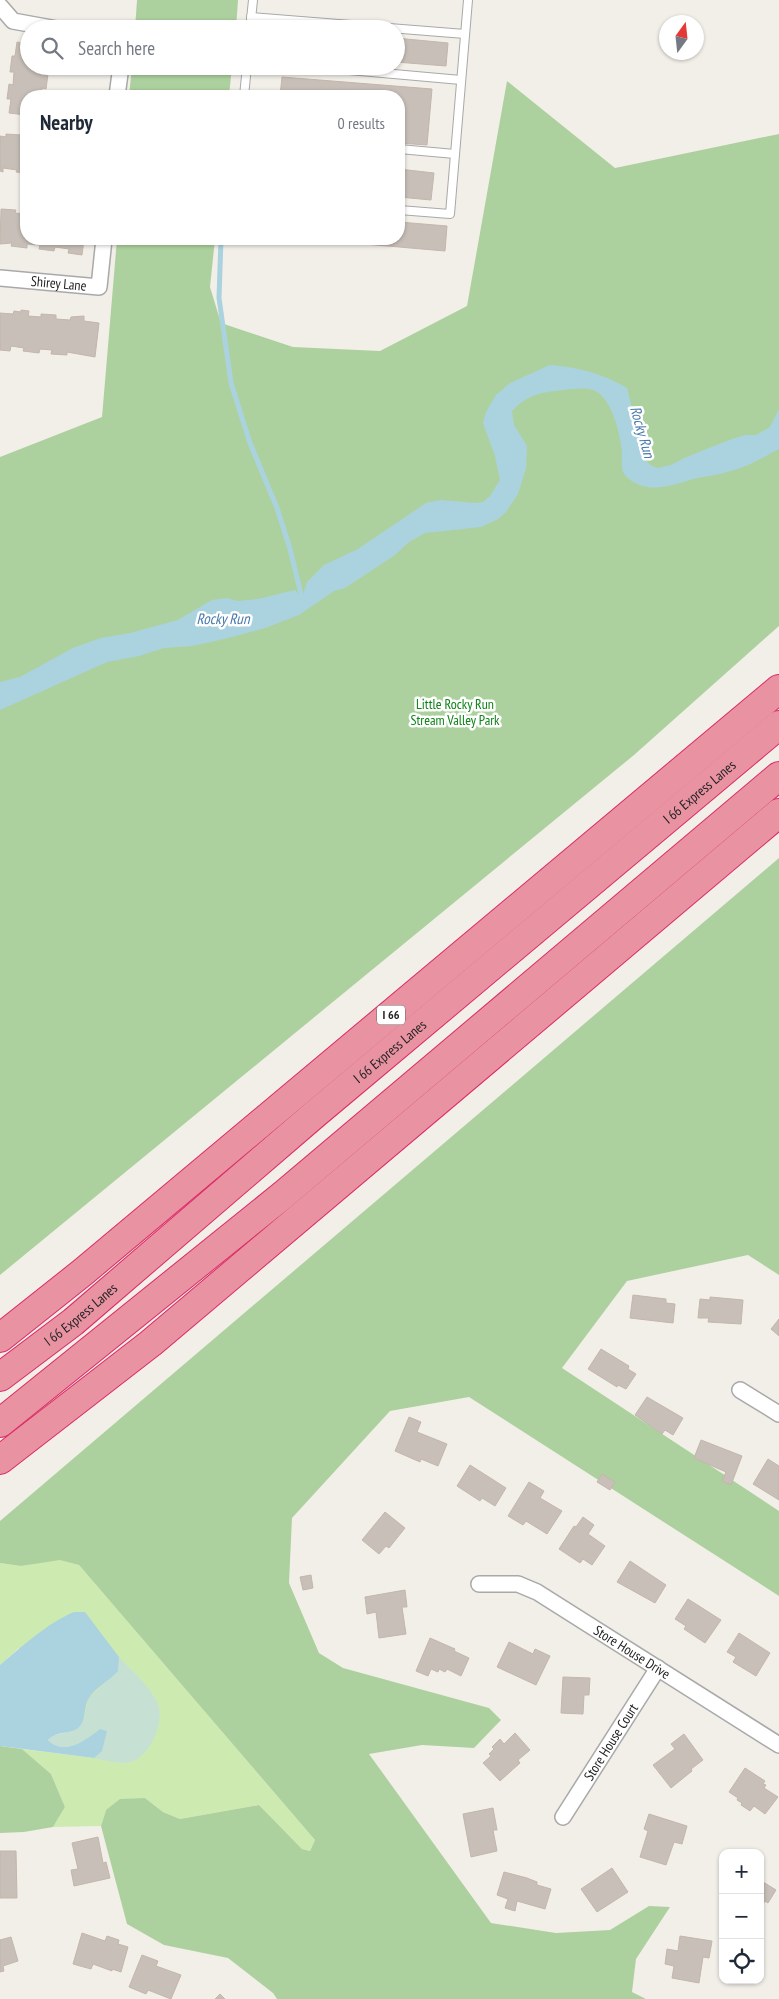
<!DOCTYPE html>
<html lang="en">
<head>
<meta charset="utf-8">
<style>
	body { margin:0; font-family:"PT Sans Narrow",sans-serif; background:#f2f2f3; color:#1f2937 }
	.controls { position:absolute; right:15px; bottom:15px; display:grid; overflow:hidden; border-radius:10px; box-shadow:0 1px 4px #0004 }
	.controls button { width:45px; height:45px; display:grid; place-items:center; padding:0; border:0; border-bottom:1px solid #e0e1e3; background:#fff; color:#1f2937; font:25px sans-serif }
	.compass { position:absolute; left:659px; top:15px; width:45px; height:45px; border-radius:50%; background:#fff; box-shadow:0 1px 4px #0004; rotate:15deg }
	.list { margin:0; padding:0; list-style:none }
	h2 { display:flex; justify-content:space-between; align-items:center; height:65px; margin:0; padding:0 20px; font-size:21px }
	h2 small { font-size:16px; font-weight:400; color:#747a83 }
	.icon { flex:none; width:28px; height:28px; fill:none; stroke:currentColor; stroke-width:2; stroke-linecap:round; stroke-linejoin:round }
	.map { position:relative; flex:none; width:779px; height:1999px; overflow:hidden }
	.search { position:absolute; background:#fff; box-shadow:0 1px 4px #0004; left:20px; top:20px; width:385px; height:55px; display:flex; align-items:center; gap:12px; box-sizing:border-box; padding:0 18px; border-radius:28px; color:#747a83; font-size:19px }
	.panel { position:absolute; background:#fff; box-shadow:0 1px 4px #0004; left:20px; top:90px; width:385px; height:155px; border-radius:20px }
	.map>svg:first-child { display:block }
	.grass { fill:#cdebb0 }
	.forest { fill:#add19e }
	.wetland { fill:#c6e0d4 }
	.water { fill:#aad3df }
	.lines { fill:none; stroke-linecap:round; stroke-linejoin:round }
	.stream { stroke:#aad3df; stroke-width:5 }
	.building { fill:#c7bfb8; stroke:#c4b6ab }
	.service-casing { stroke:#a9a9a9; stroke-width:10 }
	.minor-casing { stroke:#a9a9a9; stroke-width:18 }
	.motorway-casing { stroke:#dc2a67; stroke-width:30 }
	.service { stroke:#fff; stroke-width:8 }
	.minor { stroke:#fff; stroke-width:15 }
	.motorway { stroke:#e892a2; stroke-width:28 }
	.labels { text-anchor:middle; stroke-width:5; stroke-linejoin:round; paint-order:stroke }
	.shield { fill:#fff; stroke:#646464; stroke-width:1 }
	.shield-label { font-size:12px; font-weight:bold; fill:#222 }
	.street-label { font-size:14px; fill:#222; stroke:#fff }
	.park-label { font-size:14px; fill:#0c8416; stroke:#fff }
	.water-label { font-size:15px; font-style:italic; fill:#4a7aab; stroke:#fff }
</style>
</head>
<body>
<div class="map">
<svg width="779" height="1999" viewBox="0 0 779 1999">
	<rect width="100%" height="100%" fill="#f2efe9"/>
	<path class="grass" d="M60,1559L79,1565L315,1840L310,1851L302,1849L259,1805L180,1819L163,1812L145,1798L106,1810L101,1826L53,1827L65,1807L51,1774L22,1749L95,1758L19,1648L0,1665V1563L21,1566Z"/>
	<g class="forest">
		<path d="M137,0H238L236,29H135Z"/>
		<path d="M132,66H232L229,96H129Z"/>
		<path d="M507,81L615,168L779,134V626L634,755L0,1275V457L102,417L117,239H215L210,287L221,323L293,347L380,351L467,306Z"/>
		<path d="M779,858V1275L748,1255L627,1281L562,1368L779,1511V1596L469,1397L390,1411L292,1518L289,1583L319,1653L343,1668L489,1708L501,1720L474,1748L422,1745L369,1754L491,1923L556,1933L610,1930L649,1906L670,1907L636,1959L632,1992L646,1999H277L273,1993L228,1958L164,1945L127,1924L101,1826L106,1810L120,1799L145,1798L163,1812L180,1819L259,1805L302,1849L310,1851L315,1840L79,1565L60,1560L21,1566L0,1563V1521Z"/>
		<path d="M0,1746L22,1749L51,1774L65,1807L53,1827L24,1832L0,1833Z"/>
	</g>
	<path class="wetland" d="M119,1657C132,1671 148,1684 157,1702C166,1720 151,1754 133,1761C121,1766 106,1760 94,1758L102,1750L107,1731L100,1729C85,1741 64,1756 48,1740L54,1735L72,1731L84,1719L88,1699L117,1671Z"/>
	<g class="water">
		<path d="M550,365C578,367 603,374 627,388L645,459L650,465L658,468L671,465L684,458L732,439L745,435H756L770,427L779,409V449C762,458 746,468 727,472C717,475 707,476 697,478C675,484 649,496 628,478C620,472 622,462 622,453C621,437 612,396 593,390C584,387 573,389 563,390C541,392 527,395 512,411L514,425L527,446L526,468L518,494L506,512L498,519L481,527L425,533L409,542L395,555L345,588L334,591L299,615L265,628L224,639L192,646L164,648L139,656L107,662L0,710V682L20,677L73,648L101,638L130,633L178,620L212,600L227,598L238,601L258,599L295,590L302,598L307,582L324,565L358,549L426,503L440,500L475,503L483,502L490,496L500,480L495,456L483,423L486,412L496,395L510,383Z"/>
		<path d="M74,1612H85L119,1657L118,1671C109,1681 96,1687 89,1698C83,1706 87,1719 79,1727C69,1736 59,1729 48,1740C64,1756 85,1741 100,1729L107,1731L102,1751L94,1758L0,1746V1665C21,1647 49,1622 74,1612Z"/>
	</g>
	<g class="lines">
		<path class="stream" d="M221,239L219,298L231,383L250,443L277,508L290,549L302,598"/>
	</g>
	<g class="building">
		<path d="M396,38L448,43L446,66L396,62Z"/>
		<path d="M17,42L29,44V66H45L46,68L45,74H48L46,89L42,88L41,96H26V115L9,113L11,99H7L9,84L13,85L14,72H10L12,56H15Z"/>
		<path d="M282,77L432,89L427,145L399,143V96H280Z"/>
		<path d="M6,134L21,135L20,139L26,140V173L16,172L17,170L3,168V172L0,171V136L6,137Z"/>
		<path d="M399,169L434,173L431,200L399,197Z"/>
		<path d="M1,209L16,210L15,213L26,214V239H84L82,255L68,253L69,249L55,247L54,251L39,249L40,245L27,244V248L11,246L12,243L0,244Z"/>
		<path d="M399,222L447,226L445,251L307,239H399Z"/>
		<path d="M21,310L29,311L28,316L41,317V314L56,315V319L70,320L71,317L84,316V321L99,323L95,357L67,352V355L51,354L52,350L40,349L39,353L23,351L24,348L11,346L10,351L0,350V313L13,314L14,311L21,312Z"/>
		<path d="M633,1295L666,1299V1303L675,1304L673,1323L630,1318Z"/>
		<path d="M710,1297L743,1300L741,1324L708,1322L709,1318H698L700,1299L710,1300Z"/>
		<path d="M779,1319V1336L771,1329Z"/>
		<path d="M601,1349L629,1366L628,1369L636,1374L626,1389L618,1385L617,1387L588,1369Z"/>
		<path d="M647,1397L683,1418L673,1435L665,1430L662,1434L635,1415Z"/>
		<path d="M409,1417L421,1422L417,1432L447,1444L438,1466L421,1459L420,1462L395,1451Z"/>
		<path d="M701,1440L742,1456L731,1485L722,1481L726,1472L694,1458Z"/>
		<path d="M768,1459L779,1466V1500L753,1484Z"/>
		<path d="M470,1465L506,1488L495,1506L482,1498L480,1501L457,1486Z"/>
		<path d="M602,1474L615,1482L610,1490L597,1482Z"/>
		<path d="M529,1482L544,1491L540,1498L562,1511L547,1534L526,1521L523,1525L508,1516Z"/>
		<path d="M385,1512L405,1528L389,1548L386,1546L379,1554L362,1540Z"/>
		<path d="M583,1517L594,1525L588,1534L605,1546L592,1565L583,1559L580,1563L559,1549L574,1526L576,1527Z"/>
		<path d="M630,1561L666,1585L655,1603L617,1582Z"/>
		<path d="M311,1575L313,1588L303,1590L300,1577Z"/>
		<path d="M405,1590L407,1607H402L406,1634L379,1638L376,1612L367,1614L365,1597Z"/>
		<path d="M688,1599L721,1620L705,1643L684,1629L686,1626L675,1619Z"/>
		<path d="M739,1633L770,1653L756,1676L733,1662L736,1657L727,1652Z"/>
		<path d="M430,1638L455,1649L454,1651L469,1658L461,1676L447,1669L445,1672L439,1669L438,1672L431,1669L428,1676L416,1671Z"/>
		<path d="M509,1642L533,1654L535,1649L550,1656L536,1685L497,1667Z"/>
		<path d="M563,1677L590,1678L589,1695H584L583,1714L561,1713Z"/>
		<path d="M515,1733L530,1750L518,1760L520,1763L500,1781L483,1763L491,1756L489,1754L494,1749L492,1747L500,1739L504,1744Z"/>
		<path d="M684,1734L703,1760L691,1769L692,1771L671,1788L653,1765L675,1749L671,1744Z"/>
		<path d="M745,1768L765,1781L763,1784L766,1785L764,1788L778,1797L765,1814L754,1806L750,1811L741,1805L742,1803L737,1800L738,1798L729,1792Z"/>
		<path d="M493,1808L497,1830H493L497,1851L471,1857L463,1814Z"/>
		<path d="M649,1814L687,1826L682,1844L674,1842L666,1865L640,1857L648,1831L644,1829Z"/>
		<path d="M98,1837L103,1863L106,1862L110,1878L74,1886L71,1870L78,1869L72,1843Z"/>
		<path d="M0,1851H16L17,1898H0Z"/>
		<path d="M612,1868L628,1892L597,1912L581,1889Z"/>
		<path d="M504,1872L527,1878L537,1882V1885L551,1889L545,1909L517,1901L515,1911L505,1908L508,1899L497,1895Z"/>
		<path d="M760,1880L776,1890L768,1903L765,1901L760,1909Z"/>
		<path d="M82,1933L105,1941L107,1936L119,1940L118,1944L128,1947L121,1972L112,1969V1971L93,1964L91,1969L73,1964Z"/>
		<path d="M680,1936L712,1941L709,1958L703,1957L699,1983L672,1978L674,1966L665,1964L667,1949L678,1951Z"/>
		<path d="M11,1937L18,1961L3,1966L4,1971L0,1972V1940Z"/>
		<path d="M142,1955L158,1961L156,1966L181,1975L171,1999L148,1990L146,1994L129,1987Z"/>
		<path d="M220,1994L225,1999H215Z"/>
	</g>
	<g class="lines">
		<g class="service-casing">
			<g id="service">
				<path d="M251,17L465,34"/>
				<path d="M250,29L253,0"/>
				<path d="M304,66L461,80"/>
				<path d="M244,96L247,66"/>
				<path d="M399,149L455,154"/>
				<path d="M399,210L450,214L468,0"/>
			</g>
		</g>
		<g class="minor-casing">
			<g id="minor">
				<path d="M0,6L13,21L57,29"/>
				<path d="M117,96L121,66"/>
				<path id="s1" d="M0,278L99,287L104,239"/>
				<path d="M740,1390L779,1414"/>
				<path id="s2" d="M479,1584H518L537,1592L779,1745"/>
				<path id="s3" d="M563,1817L658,1668"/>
			</g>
		</g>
		<g class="motorway-casing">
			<g id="motorway">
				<path d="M0,1338L83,1272L779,689"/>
				<path id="s4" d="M0,1377L73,1322L315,1114L779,725"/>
				<path d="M0,1423L283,1195L779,776"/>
				<path d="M0,1460L151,1343L779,813"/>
			</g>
		</g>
		<use href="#service" class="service"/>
		<use href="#minor" class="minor"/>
		<use href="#motorway" class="motorway"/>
	</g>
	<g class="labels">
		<rect class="shield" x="377" y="1005.5" width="28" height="19" rx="4"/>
		<g class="shield-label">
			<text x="391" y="1019">I 66</text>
		</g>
		<g class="street-label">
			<text dy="5" stroke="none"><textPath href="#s1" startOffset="59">Shirey Lane</textPath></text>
			<text dy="5" stroke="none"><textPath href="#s4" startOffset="912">I 66 Express Lanes</textPath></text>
			<text dy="5" stroke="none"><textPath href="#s4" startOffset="508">I 66 Express Lanes</textPath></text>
			<text dy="5" stroke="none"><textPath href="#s4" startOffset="102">I 66 Express Lanes</textPath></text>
			<text dy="5" stroke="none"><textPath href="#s2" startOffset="172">Store House Drive</textPath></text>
			<text dy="5" stroke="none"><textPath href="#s3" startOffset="89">Store House Court</textPath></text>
		</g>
		<g class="park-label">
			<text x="455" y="709">Little Rocky Run<tspan x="455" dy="16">Stream Valley Park</tspan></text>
		</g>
		<g class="water-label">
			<text transform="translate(642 432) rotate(74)" y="5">Rocky Run</text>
			<text x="223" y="624">Rocky Run</text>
		</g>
	</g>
</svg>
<div class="controls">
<button>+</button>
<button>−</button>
<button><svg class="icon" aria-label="locate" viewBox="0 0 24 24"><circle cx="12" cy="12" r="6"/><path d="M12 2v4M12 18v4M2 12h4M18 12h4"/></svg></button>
</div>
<svg class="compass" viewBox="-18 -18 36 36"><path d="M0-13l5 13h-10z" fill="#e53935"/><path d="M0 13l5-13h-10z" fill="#747a83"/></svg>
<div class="search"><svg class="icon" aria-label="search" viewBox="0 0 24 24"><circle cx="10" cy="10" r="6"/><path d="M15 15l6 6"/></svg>Search here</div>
<section class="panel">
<h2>Nearby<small>0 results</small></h2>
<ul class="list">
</ul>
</section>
</div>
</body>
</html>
